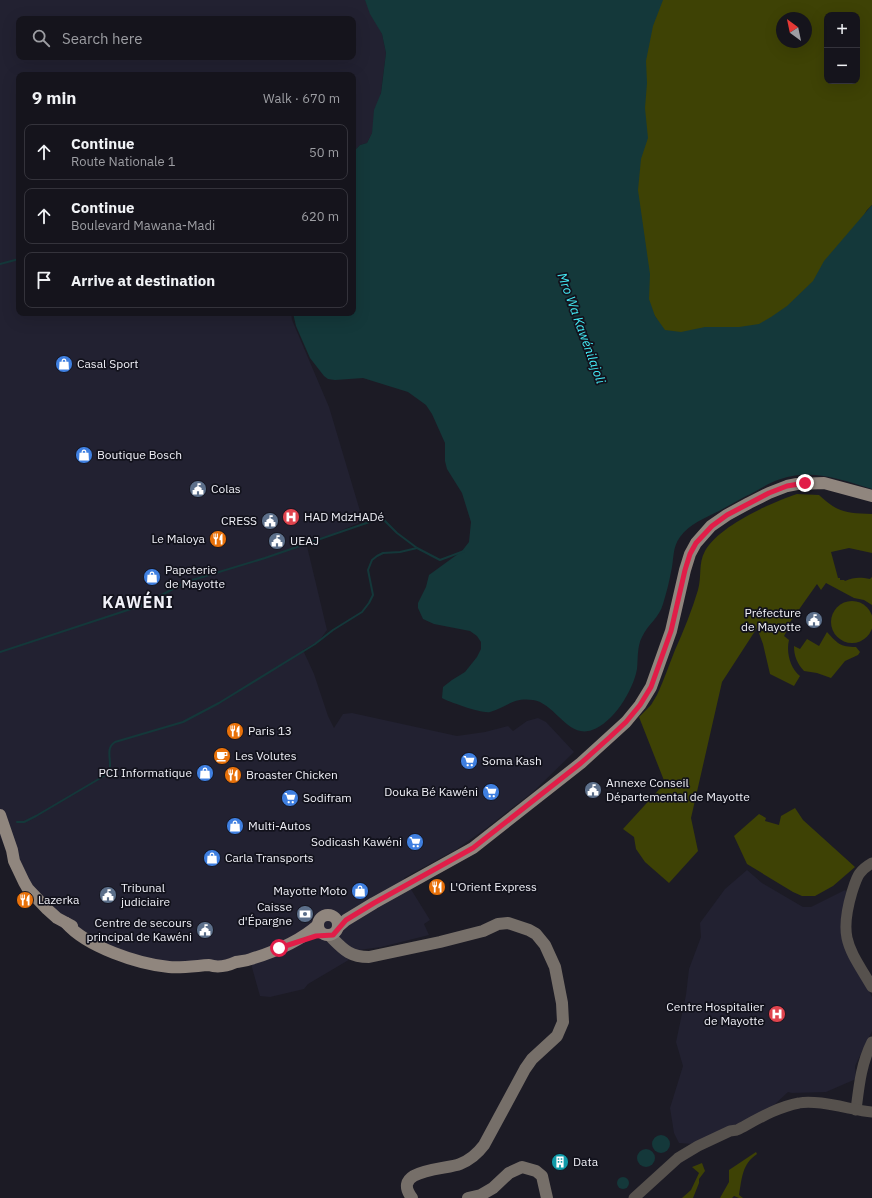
<!DOCTYPE html>
<html lang="en">
<head>
<meta charset="utf-8">
<style>
	body { margin:0; font-family:"IBM Plex Sans",sans-serif; background:#1e1d25; color:#f1f3f6 }
	.controls { position:absolute; right:12px; top:12px; display:grid; overflow:hidden; border-radius:8px; box-shadow:0 4px 16px #0002 }
	.controls button { width:36px; height:36px; display:grid; place-items:center; padding:0; border:0; border-bottom:1px solid #34333b; background:#15141c; color:#f1f3f6; font:20px sans-serif }
	.compass { position:absolute; left:776px; top:12px; width:36px; height:36px; border-radius:50%; background:#15141c; box-shadow:0 4px 16px #0002; rotate:327deg }
	.stop { position:absolute; width:12px; height:12px; margin:-9px; border:3px solid #e11d48; border-radius:50%; background:#fff }
	.stop.end { background:#e11d48; border-color:#fff; box-shadow:0 1px 4px #0008 }
	.list { margin:0; padding:0; list-style:none }
	h2 { display:flex; justify-content:space-between; align-items:center; height:52px; margin:0; padding:0 16px; font-size:17px }
	h2 small { font-size:13px; font-weight:400; color:#9d9ea3 }
	.list li { display:grid; grid-template-columns:26px 1fr auto; gap:12px; align-items:center; box-sizing:border-box; height:56px; margin:0 8px 8px; padding:0 8px; border:1px solid #34333b; border-radius:8px }
	.list b { display:block; font-size:15px; white-space:nowrap }
	.list p { margin:0; font-size:13px; white-space:nowrap; color:#9d9ea3 }
	.list em { font-size:13px; font-style:normal; color:#9d9ea3 }
	.icon { flex:none; width:22px; height:22px; fill:none; stroke:currentColor; stroke-width:2; stroke-linecap:round; stroke-linejoin:round }
	.map { position:relative; flex:none; width:872px; height:1198px; overflow:hidden }
	.search { position:absolute; background:#15141c; box-shadow:0 4px 16px #0002; left:16px; top:16px; width:340px; height:44px; display:flex; align-items:center; gap:10px; box-sizing:border-box; padding:0 14px; border-radius:8px; color:#9d9ea3; font-size:15px }
	.panel { position:absolute; background:#15141c; box-shadow:0 4px 16px #0002; left:16px; top:72px; width:340px; height:244px; border-radius:8px }
	.map>svg:first-child { display:block }
	.built { fill:#222131; fill-rule:evenodd }
	.green { fill:#3e4205; fill-rule:evenodd }
	.water { fill:#14383a }
	.lines { fill:none; stroke-linecap:round; stroke-linejoin:round }
	.stream { stroke:#14383a; stroke-width:2 }
	.tertiary { stroke:#56514d; stroke-width:11 }
	.secondary { stroke:#766f69; stroke-width:12 }
	.primary { stroke:#90867e; stroke-width:12 }
	.route { stroke:#e11d48; stroke-width:5 }
	.labels { text-anchor:middle; stroke-width:3.5; stroke-linejoin:round; paint-order:stroke }
	.poi-label { font-size:12px; fill:#f0f0f7; stroke:#12121c; text-anchor:start }
	.water-label { font-size:13px; font-style:italic; fill:#43e9f4; stroke:#12121c }
	.district-label { font-size:16px; font-weight:bold; letter-spacing:1px; fill:#f0f0f7; stroke:#12121c }
</style>
</head>
<body>
<div class="map">
<svg width="872" height="1198" viewBox="0 0 872 1198">
	<rect width="100%" height="100%" fill="#1c1b25"/>
	<g class="built">
		<path d="M0,0H365L382,34L386,53L381,92L372,133L367,143L360,145L353,152V75H19V313H291L292,320L329,407L363,521L333,534L306,542L327,630L319,641L303,650L314,674L328,716L334,728L343,714L352,713L457,736L485,732L508,726L513,731L527,721L538,718L546,722L574,752L534,791L488,827L457,849L404,878L430,920L424,924L429,935L381,947L359,950L352,958L308,984L304,989L270,997L260,996L251,964L161,972L133,966L97,950L66,931L49,919L35,903L18,879L0,836ZM19,19H353V57H19Z"/>
		<path d="M747,870L762,883L803,907H811L845,890L847,893L841,921V933L872,997V1031L855,1066L856,1079L826,1092L792,1093L788,1092L773,1106L744,1121L693,1144L679,1143L674,1133L670,1108L683,1066L676,1042L686,995L689,969L701,937L700,923L725,889Z"/>
	</g>
	<g class="green">
		<path d="M602,0H872V205L867,210L729,434L548,146ZM827,15H857V81H827ZM782,18H806V42H782Z"/>
		<path d="M797,494L819,495C838,513 847,513 872,514V553L849,548L831,552L838,578H840V580H844L845,581C854,577 860,577 870,579L872,577V605L864,600L854,598L826,583L821,590L817,584L788,625L789,627L784,636L789,640C786,652 790,668 800,676L794,686L770,674L763,644L757,628L722,682L691,818L698,851L669,883L645,862L636,849L634,837L623,829L665,783L639,717L651,705L657,695C664,680 669,665 675,650C684,630 692,610 698,590C702,576 698,564 705,551C719,526 770,503 797,494Z"/>
		<circle cx="852" cy="622" r="21"/>
		<path d="M827,632C837,643 840,647 856,647L860,652L858,655L845,661L831,678L817,673L804,671C797,663 794,656 794,646L800,649L807,639L819,646Z"/>
		<path d="M795,808L803,820L855,867L833,886L815,896H802L793,892L747,864L734,836L759,814L766,818L765,821L779,825L781,816Z"/>
		<path d="M756,1152L757,1154C742,1164 742,1178 739,1195L743,1198H739L734,1196L732,1198H720L729,1182V1170Z"/>
		<path d="M702,1163L705,1171L699,1179V1183L693,1198H682L691,1190L699,1173L692,1167Z"/>
	</g>
	<g class="water">
		<path d="M365,0H663L653,26L646,61L647,83L645,108L648,138L641,159L638,190L650,274L649,299L655,316L665,330L681,332L705,327H739L759,324L771,317L787,306L813,281L824,261L872,205V489C840,479 809,467 775,481C765,485 756,492 746,496C737,501 728,506 719,511C705,518 689,524 680,537C672,547 674,561 671,572C669,583 666,594 663,604C659,618 648,624 642,637C637,646 638,659 637,669C633,691 613,723 592,730C568,739 555,703 533,700C513,697 507,707 490,712C483,714 449,702 442,698L443,687L452,680L465,672L477,657L481,649V642L477,636L470,631L434,624L423,619L418,608V603L426,587L429,575L462,551L469,542L471,522L462,493L447,469L445,461V443L432,414L426,405L408,392L363,378L335,380L328,379L324,376L310,358L296,326L293,313H353V152L360,145L367,143L372,133L374,110L381,93L386,53L382,34L370,14Z"/>
		<circle cx="661" cy="1144" r="9"/>
		<circle cx="646" cy="1158" r="9"/>
		<circle cx="623" cy="1183" r="6"/>
	</g>
	<g class="lines">
		<g class="stream">
			<path d="M0,264L19,259"/>
			<path d="M0,652L143,605L186,582L265,558L378,519H383L397,533L417,548L440,560L464,551"/>
			<path d="M17,822H24L36,816L109,773C113,762 104,749 115,742L183,722L219,703L315,644L333,630L362,612L369,603L373,595L368,570L372,560L377,556L383,553L400,552L417,548"/>
		</g>
		<g class="tertiary">
			<path d="M872,863C858,871 857,877 852,892C838,939 849,948 872,987"/>
			<path d="M856,1110C859,1086 861,1064 872,1042"/>
			<path d="M634,1198L678,1158L698,1146L730,1131L737,1130C756,1120 777,1107 799,1103C817,1099 852,1110 872,1112"/>
		</g>
		<g class="secondary">
			<path d="M330,936C343,949 349,957 369,957L440,942L483,931L498,924L508,923L529,930L536,934L545,945L555,967L562,1003L563,1022L557,1036L532,1059L525,1069L484,1145C478,1153 470,1160 460,1164C445,1170 390,1169 412,1198"/>
			<path d="M468,1198L481,1195L493,1188L509,1173L522,1167L536,1171L542,1176L547,1198"/>
		</g>
		<g class="primary">
			<path d="M0,815L12,850L14,861L24,882L28,889L47,909L57,918L72,926"/>
			<circle cx="328" cy="925" r="10"/>
			<path d="M66,923C87,947 138,964 169,967C182,968 195,966 209,965C218,968 227,966 236,962C241,961 246,961 251,959C274,952 300,941 318,925"/>
			<path d="M338,927L346,920L374,903L473,848L581,763L626,722L640,705L651,687L671,631L685,570L690,554L696,543L711,526L727,515L749,503L769,493L787,486L797,484L824,483L872,496"/>
		</g>
	</g>
	<g class="lines">
		<path class="route" d="M279,948L316,936L333,935L346,920L374,903L473,848L581,763L610,737L626,722L640,705L651,687L671,631L685,570L690,554L696,543L712,526L727,515L769,493L787,486L805,483"/>
	</g>
	<defs>
		<g id="shop-disc" transform="scale(0.9)"><circle r="9.5" fill="#3f7fe0" stroke="#12121c"/><path d="M-5-2.5h2.3a2.7 3.5 0 0 1 5.4 0H5L5.5 6h-11ZM-1.5-2.5h3a1.5 2.3 0 0 0-3 0Z" fill="#fff"/></g>
		<g id="civic-disc" transform="scale(0.9)"><circle r="9.5" fill="#5c6f8a" stroke="#12121c"/><path d="M-.6-6.5H3V-4.5H.6V-3L4-1V1h2V6H-6V1h2V-1L-.6-3ZM-1.2 2.5V6h2.4V2.5Z" fill="#fff"/></g>
		<g id="hospital-disc" transform="scale(0.9)"><circle r="9.5" fill="#e0444e" stroke="#12121c"/><path d="M-5-5h3v3.5h4V-5h3V5h-3V1.5h-4V5h-3Z" fill="#fff"/></g>
		<g id="restaurant-disc" transform="scale(0.9)"><circle r="9.5" fill="#e8710a" stroke="#12121c"/><path d="M-5-6h1v4h1v-4h1v4h1v-4h1v5L-1.5 .5V6h-2V.5L-5-1ZM5-6V6H3V1.5H1.5Q1.5-4 5-6Z" fill="#fff"/></g>
		<g id="cafe-disc" transform="scale(0.9)"><circle r="9.5" fill="#e8710a" stroke="#12121c"/><path d="M-5.5-4.5H6V0H3Q3 3.5 0 3.5H-2.5Q-5.5 3.5-5.5 0ZM3-3.2v2h1.7v-2ZM-6 4.5H4V6H-6Z" fill="#fff"/></g>
		<g id="supermarket-disc" transform="scale(0.9)"><circle r="9.5" fill="#3f7fe0" stroke="#12121c"/><path d="M-6-5.5h2.5l.6 2H6L4.5 2H-2.5L-4.4-4H-6ZM-1.5 3.2a1.3 1.3 0 1 0 .1 0ZM3 3.2a1.3 1.3 0 1 0 .1 0Z" fill="#fff"/></g>
		<g id="bank-disc" transform="scale(0.9)"><circle r="9.5" fill="#5c6f8a" stroke="#12121c"/><path d="M-6-4H6V4H-6ZM0-2.3a2.3 2.3 0 1 0 0 4.6a2.3 2.3 0 1 0 0-4.6Z" fill="#fff"/></g>
		<g id="building-disc" transform="scale(0.9)"><circle r="9.5" fill="#0f9aa8" stroke="#12121c"/><path d="M-4-6H4V6H1V3H-1V6H-4ZM-2.5-4.3h1.7v1.8h-1.7ZM.8-4.3h1.7v1.8H.8ZM-2.5-1h1.7V.8h-1.7ZM.8-1h1.7V.8H.8Z" fill="#fff"/></g>
	</defs>
	<g fill-rule="evenodd">
		<use href="#shop-disc" x="64" y="364"/>
		<use href="#shop-disc" x="84" y="455"/>
		<use href="#civic-disc" x="198" y="489"/>
		<use href="#hospital-disc" x="291" y="517"/>
		<use href="#civic-disc" x="270" y="521"/>
		<use href="#restaurant-disc" x="218" y="539"/>
		<use href="#civic-disc" x="277" y="541"/>
		<use href="#shop-disc" x="152" y="577"/>
		<use href="#civic-disc" x="814" y="620"/>
		<use href="#restaurant-disc" x="235" y="731"/>
		<use href="#cafe-disc" x="222" y="756"/>
		<use href="#supermarket-disc" x="469" y="761"/>
		<use href="#shop-disc" x="205" y="773"/>
		<use href="#restaurant-disc" x="233" y="775"/>
		<use href="#civic-disc" x="593" y="790"/>
		<use href="#supermarket-disc" x="491" y="792"/>
		<use href="#supermarket-disc" x="290" y="798"/>
		<use href="#shop-disc" x="235" y="826"/>
		<use href="#supermarket-disc" x="415" y="842"/>
		<use href="#shop-disc" x="212" y="858"/>
		<use href="#restaurant-disc" x="437" y="887"/>
		<use href="#shop-disc" x="360" y="891"/>
		<use href="#civic-disc" x="108" y="895"/>
		<use href="#restaurant-disc" x="25" y="900"/>
		<use href="#bank-disc" x="305" y="914"/>
		<use href="#civic-disc" x="205" y="930"/>
		<use href="#hospital-disc" x="777" y="1014"/>
		<use href="#building-disc" x="560" y="1162"/>
	</g>
	<g class="labels">
		<g class="poi-label">
			<text x="77" y="368">Casal Sport</text>
			<text x="97" y="459">Boutique Bosch</text>
			<text x="211" y="493">Colas</text>
			<text x="304" y="521">HAD MdzHADé</text>
			<text x="257" y="525" text-anchor="end">CRESS</text>
			<text x="205" y="543" text-anchor="end">Le Maloya</text>
			<text x="290" y="545">UEAJ</text>
			<text x="165" y="574">Papeterie<tspan x="165" dy="14">de Mayotte</tspan></text>
			<text x="801" y="617" text-anchor="end">Préfecture<tspan x="801" dy="14">de Mayotte</tspan></text>
			<text x="248" y="735">Paris 13</text>
			<text x="235" y="760">Les Volutes</text>
			<text x="482" y="765">Soma Kash</text>
			<text x="192" y="777" text-anchor="end">PCI Informatique</text>
			<text x="246" y="779">Broaster Chicken</text>
			<text x="606" y="787">Annexe Conseil<tspan x="606" dy="14">Départemental de Mayotte</tspan></text>
			<text x="478" y="796" text-anchor="end">Douka Bé Kawéni</text>
			<text x="303" y="802">Sodifram</text>
			<text x="248" y="830">Multi-Autos</text>
			<text x="402" y="846" text-anchor="end">Sodicash Kawéni</text>
			<text x="225" y="862">Carla Transports</text>
			<text x="450" y="891">L'Orient Express</text>
			<text x="121" y="892">Tribunal<tspan x="121" dy="14">judiciaire</tspan></text>
			<text x="347" y="895" text-anchor="end">Mayotte Moto</text>
			<text x="38" y="904">Lazerka</text>
			<text x="292" y="911" text-anchor="end">Caisse<tspan x="292" dy="14">d'Épargne</tspan></text>
			<text x="192" y="927" text-anchor="end">Centre de secours<tspan x="192" dy="14">principal de Kawéni</tspan></text>
			<text x="764" y="1011" text-anchor="end">Centre Hospitalier<tspan x="764" dy="14">de Mayotte</tspan></text>
			<text x="573" y="1166">Data</text>
		</g>
		<g class="water-label">
			<text transform="translate(582 328) rotate(70)" y="5">Mro Wa Kawénilajoli</text>
		</g>
		<g class="district-label">
			<text x="138" y="608">KAWÉNI</text>
		</g>
	</g>
</svg>
<div class="controls">
<button>+</button>
<button>−</button>
</div>
<svg class="compass" viewBox="-18 -18 36 36"><path d="M0-13l5 13h-10z" fill="#e53935"/><path d="M0 13l5-13h-10z" fill="#9d9ea3"/></svg>
<div class="stop" style="left:279px;top:948px"></div>
<div class="stop end" style="left:805px;top:483px"></div>
<div class="search"><svg class="icon" aria-label="search" viewBox="0 0 24 24"><circle cx="10" cy="10" r="6"/><path d="M15 15l6 6"/></svg>Search here</div>
<section class="panel">
<h2>9 min<small>Walk · 670 m</small></h2>
<ul class="list">
<li><svg class="icon" aria-label="ahead" viewBox="0 0 24 24"><path d="M12 20V5M6 11l6-6 6 6"/></svg><div><b>Continue</b><p>Route Nationale 1</p></div><em>50 m</em></li>
<li><svg class="icon" aria-label="ahead" viewBox="0 0 24 24"><path d="M12 20V5M6 11l6-6 6 6"/></svg><div><b>Continue</b><p>Boulevard Mawana-Madi</p></div><em>620 m</em></li>
<li><svg class="icon" aria-label="arrive" viewBox="0 0 24 24"><path d="M6 21V4h12l-3 4 3 4H6"/></svg><div><b>Arrive at destination</b></div></li>
</ul>
</section>
</div>
</body>
</html>
